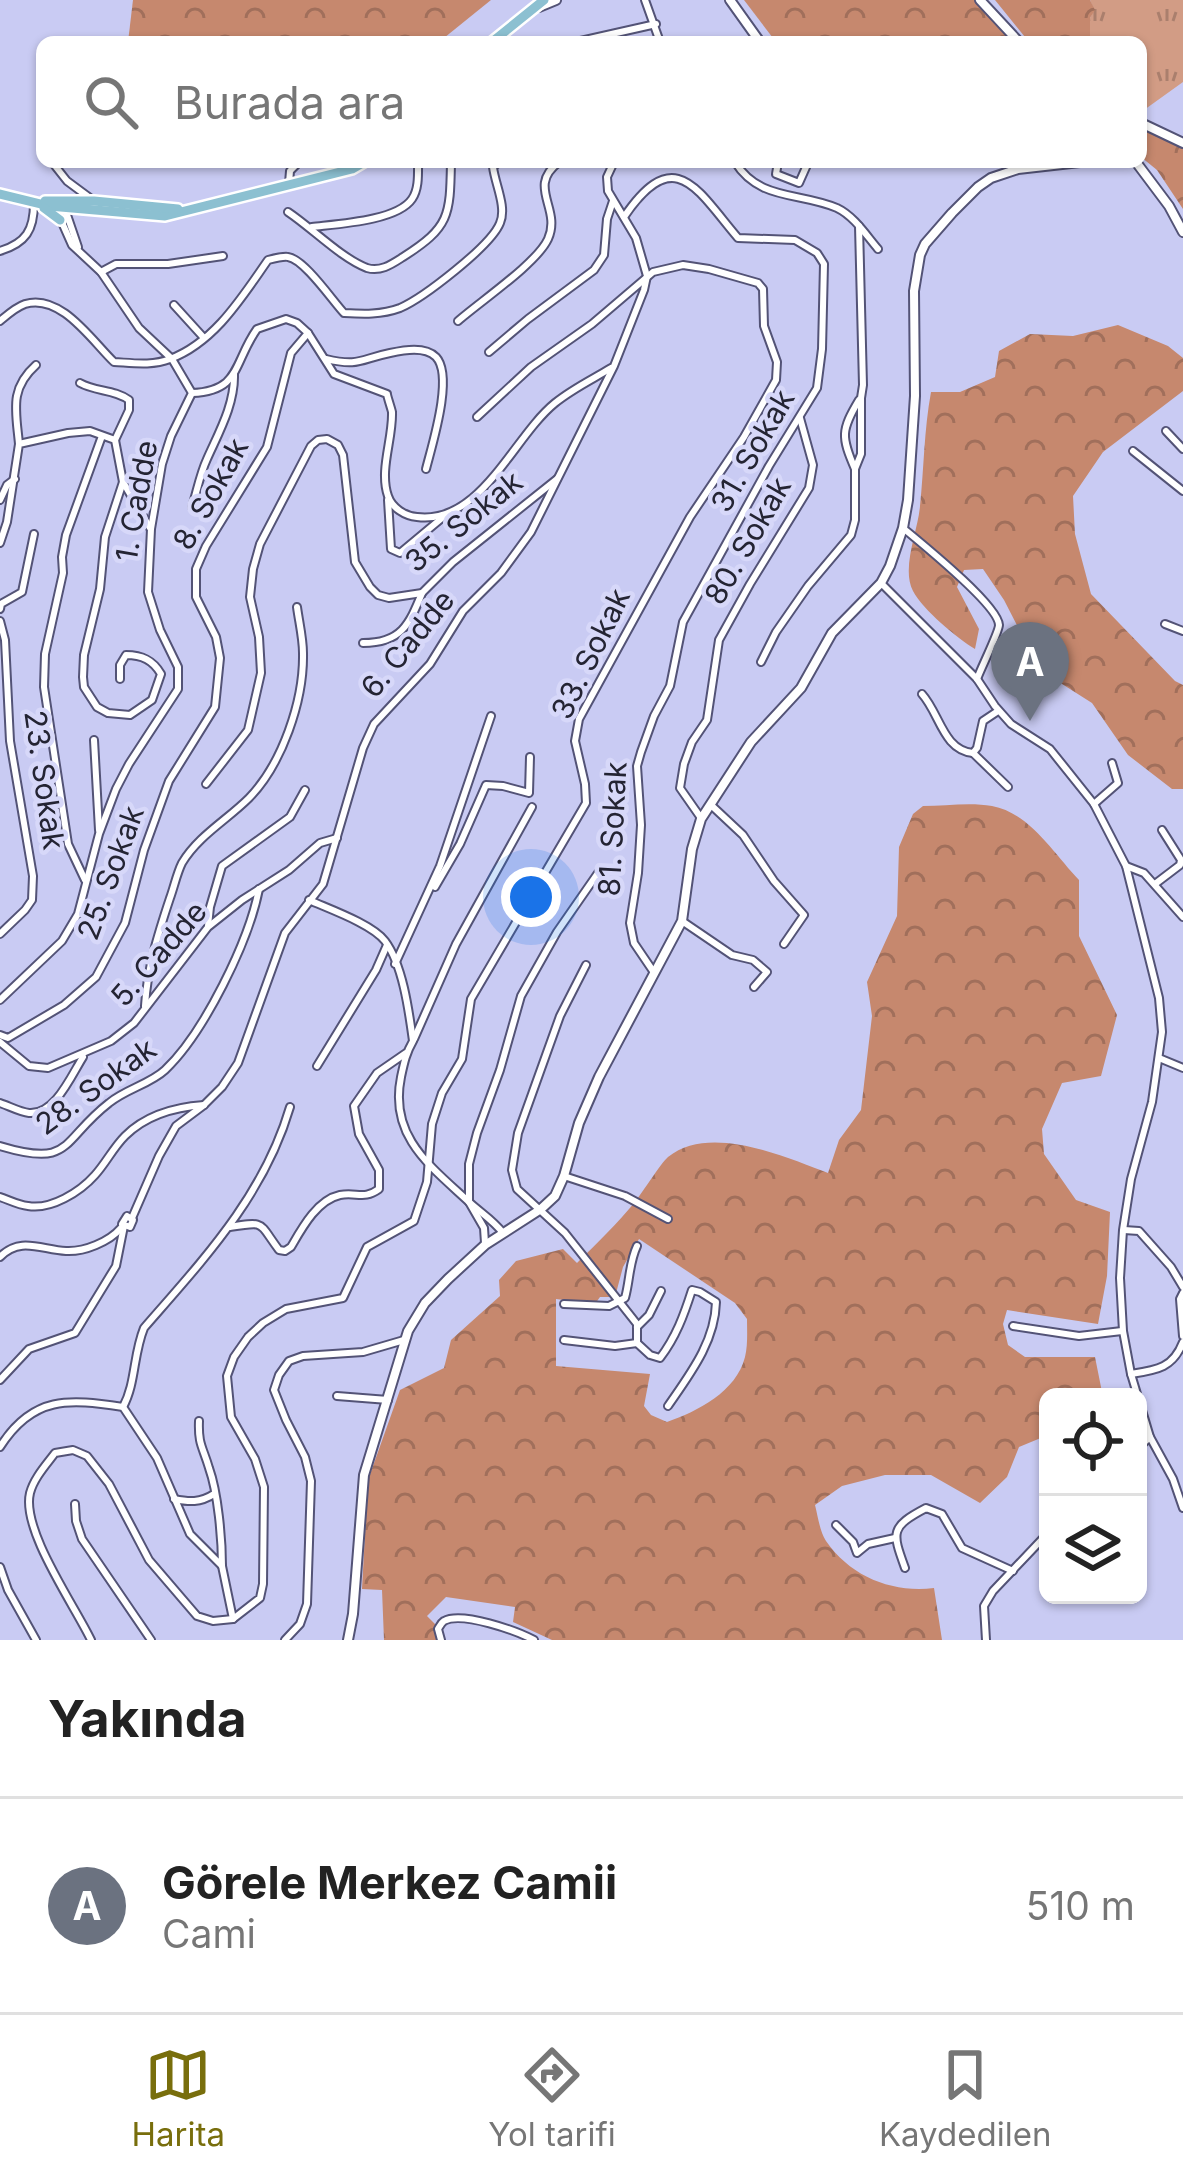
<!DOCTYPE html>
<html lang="tr">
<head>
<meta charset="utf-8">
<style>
	body { margin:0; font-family:Inter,sans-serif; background:#f6f6f6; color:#222 }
	.controls { position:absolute; right:36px; bottom:36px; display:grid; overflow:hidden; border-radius:18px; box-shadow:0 3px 9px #0004 }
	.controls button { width:108px; height:108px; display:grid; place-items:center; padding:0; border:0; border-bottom:3px solid #e0e0e0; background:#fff; color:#222; font:60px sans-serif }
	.you { position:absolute; left:531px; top:897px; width:42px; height:42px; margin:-30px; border:9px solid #fff; border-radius:50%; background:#1a73e8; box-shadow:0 0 0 18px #1a73e833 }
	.badge { display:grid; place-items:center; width:78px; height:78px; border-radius:50%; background:#786e0c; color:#fff; font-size:39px; font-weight:700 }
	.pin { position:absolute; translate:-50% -99px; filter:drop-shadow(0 3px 6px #0008) }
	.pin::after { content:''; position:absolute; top:63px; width:42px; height:36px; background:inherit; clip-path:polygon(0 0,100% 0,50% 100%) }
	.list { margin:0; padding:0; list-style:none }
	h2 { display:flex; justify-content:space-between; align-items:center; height:156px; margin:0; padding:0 48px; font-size:51px }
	h2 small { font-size:39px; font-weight:400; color:#767676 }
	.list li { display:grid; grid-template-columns:78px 1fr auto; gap:36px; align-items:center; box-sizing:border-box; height:216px; padding:0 48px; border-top:3px solid #e0e0e0 }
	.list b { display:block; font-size:45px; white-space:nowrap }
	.list p { margin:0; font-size:39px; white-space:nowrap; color:#767676 }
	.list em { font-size:39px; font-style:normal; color:#767676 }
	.icon { flex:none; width:66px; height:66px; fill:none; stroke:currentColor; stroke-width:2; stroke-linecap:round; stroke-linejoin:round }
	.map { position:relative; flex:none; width:1183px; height:1640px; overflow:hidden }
	.search { position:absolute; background:#fff; box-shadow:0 3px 9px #0004; left:36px; right:36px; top:36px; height:132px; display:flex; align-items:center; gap:30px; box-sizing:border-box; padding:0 42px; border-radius:18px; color:#767676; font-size:45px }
	.sheet { height:372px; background:#fff }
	nav { display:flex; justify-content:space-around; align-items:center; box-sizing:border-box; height:168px; border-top:3px solid #e0e0e0; background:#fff; font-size:33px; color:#767676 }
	nav a { display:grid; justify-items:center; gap:6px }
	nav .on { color:#786e0c }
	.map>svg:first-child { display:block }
	.grass { fill:url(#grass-tufts) }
	.forest { fill:url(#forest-crowns); fill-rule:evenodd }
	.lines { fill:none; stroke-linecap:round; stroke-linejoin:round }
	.minor-casing { stroke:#535376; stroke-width:10 }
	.tertiary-casing { stroke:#535376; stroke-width:12 }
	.secondary-casing { stroke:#535376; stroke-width:12 }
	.primary-casing { stroke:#fff; stroke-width:14 }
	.minor { stroke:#fff; stroke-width:6 }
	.tertiary { stroke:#fff; stroke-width:8 }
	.secondary { stroke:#fff; stroke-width:8 }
	.primary { stroke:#8cc0d1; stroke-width:9 }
	.labels { text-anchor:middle; stroke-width:9; stroke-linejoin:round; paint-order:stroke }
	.street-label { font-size:30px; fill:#242433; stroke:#d7d8f9 }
</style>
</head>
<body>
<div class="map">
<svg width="1183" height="1640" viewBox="0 0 1183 1640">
	<defs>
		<pattern id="grass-tufts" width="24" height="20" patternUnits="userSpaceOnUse" patternTransform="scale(3)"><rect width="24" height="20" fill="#d29c85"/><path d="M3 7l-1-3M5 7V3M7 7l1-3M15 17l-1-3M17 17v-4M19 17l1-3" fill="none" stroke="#aa7f6d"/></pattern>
		<pattern id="forest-crowns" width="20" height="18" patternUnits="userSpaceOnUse" patternTransform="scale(3)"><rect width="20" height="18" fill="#c6886e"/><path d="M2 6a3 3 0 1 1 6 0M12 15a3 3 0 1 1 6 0" fill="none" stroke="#a16f5b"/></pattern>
	</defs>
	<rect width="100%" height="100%" fill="#c9cbf3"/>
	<path class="grass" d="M1090,0H1183V82L1144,110L1141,108V42H1090V18L1094,10Z"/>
	<g class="forest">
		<path d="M133,0H491L439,42H128Z"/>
		<path d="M744,0H983L1018,42H776Z"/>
		<path d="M995,0H1090L1095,10L1090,18V42H1029Z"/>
		<path d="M1141,128L1183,147V209L1157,170L1141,157Z"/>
		<path d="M1118,325L1168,346L1183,358V391L1103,452L1073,496L1075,534L1091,594L1175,681L1183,685V789H1172L1128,755L1092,703L1040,670L1004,600L983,569L964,570L957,587L979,629L975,649C957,638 923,610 913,591C901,568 918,531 920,506C924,468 924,430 931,392H960L995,377L999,351L1030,334L1073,336Z"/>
		<path d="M923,806C945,806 970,802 992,806C1030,813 1054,854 1079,880V936L1117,1015L1101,1076L1062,1083L1042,1129L1044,1154L1076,1200L1110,1212L1107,1276L1098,1324L1007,1310L1003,1324L1008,1345L1025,1357H1095L1103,1397H1048V1435L1019,1447L1007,1477L980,1503L931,1475H885L842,1486L815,1505C818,1517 820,1532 826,1541C851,1577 892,1593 934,1588L942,1640H552L513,1622L515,1607L446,1597L427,1616L441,1630L443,1640H384L382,1590L362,1589L368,1480L400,1390L444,1368L451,1340L500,1296L499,1280L516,1261L563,1249L577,1263C597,1243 617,1224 635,1202C642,1193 661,1163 668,1157C710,1123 785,1157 828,1173L839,1140L861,1110L872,1016L867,982L897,916L899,847L913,814ZM639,1239L735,1303L747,1319C747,1331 748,1345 745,1357C736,1392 698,1411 667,1422L651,1415L644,1406L650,1374L556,1366V1299L595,1304L600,1297H615L623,1267Z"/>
	</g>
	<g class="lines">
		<g class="minor-casing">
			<g id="minor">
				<path d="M645,0L660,42"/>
				<path d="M576,42L656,24"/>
				<path d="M42,77V91"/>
				<path d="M52,162L67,181L94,201"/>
				<path d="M735,162C759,201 800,192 837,208C854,216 866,235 878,249"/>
				<path d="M778,162L776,174L799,183L807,165"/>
				<path d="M289,183L290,171L299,162"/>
				<path d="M65,209L78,247"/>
				<path d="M288,212C312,228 341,258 367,268C381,272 392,264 403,257C450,227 450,216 451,162"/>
				<path d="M624,217C675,142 697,190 738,238L795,240L817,253L824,264L822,349L817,388L769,466L683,622L670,686L654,716L641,752L637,766L641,825L638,873L630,923L634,943L653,971"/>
				<path d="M312,227C337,224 397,221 412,199C419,189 418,174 418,162"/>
				<path d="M0,251C26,243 34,230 34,203"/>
				<path d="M101,272L116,264H168L223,256"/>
				<path d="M174,305L204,338"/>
				<path d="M0,321C7,315 16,307 25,304C61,293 92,341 114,362C133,363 152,366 170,359C215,342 242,297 268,260C272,259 284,256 288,257C304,259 332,300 344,313C363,314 381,315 400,308C423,298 491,246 500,223C507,207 495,184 493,167L499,162"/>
				<path d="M458,321C481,301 537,263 548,239C562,208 526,187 559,162"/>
				<path d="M489,352L528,319L594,270L604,255L607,219L613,201"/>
				<path d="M326,359C360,367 360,359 390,353C404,350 425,346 436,357C454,376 432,445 426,469"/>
				<path d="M80,383C96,392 114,389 129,400V410L115,440"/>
				<path d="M192,393C241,391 233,363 257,329L286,319L297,323L308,333L334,374L387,394C387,396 392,411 392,412C393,439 379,470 388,496C392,508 405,516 417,517C481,525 513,437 555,403C572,389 593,379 611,368"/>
				<path d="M1166,431L1183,449"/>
				<path d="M19,444C16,411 9,389 36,365"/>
				<path d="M1133,451L1183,491"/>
				<path d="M855,469C841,437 841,430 859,400"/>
				<path d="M0,500L7,485L15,479"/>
				<path d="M388,500L391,549L400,553L442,518"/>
				<path d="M192,507C197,491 200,474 207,459C219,432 235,404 234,374"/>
				<path d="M903,528C921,543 998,605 999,625C999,632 981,668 977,679"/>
				<path d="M0,543L7,522L19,444L68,433L90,431L115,440L123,482L150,528"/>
				<path d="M881,583L977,679L995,706L1011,724L1050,749L1094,804L1126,866L1159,998L1162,1032L1152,1102L1131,1179L1123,1230L1120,1278L1123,1331L1131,1374L1150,1437L1173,1479L1183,1508"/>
				<path d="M0,609L1,604L22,592L34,534"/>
				<path d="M0,621L5,640L10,741L33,876L32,900L25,910L0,934"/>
				<path d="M1165,624L1183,631"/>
				<path d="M363,643C401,643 409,625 422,593"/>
				<path d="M761,662L776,632L808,586L851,535L855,520V469L861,454V398L863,385L859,226"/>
				<path d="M120,679V665L126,655C142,655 153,660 161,674L152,700L130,715L108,713L97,707L84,687L83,677L84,655L100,589L105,537L123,482"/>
				<path d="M922,694C940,714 943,750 973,753L977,748L983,721L998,711"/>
				<path d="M94,740L99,830"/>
				<path d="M973,753L1008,787"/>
				<path d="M206,784L248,730L261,673L259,637L250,597L253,569L260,544L311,446L318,440L327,439L338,445L343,455L355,562L370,587L378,595L389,598L422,593L453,562L557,479"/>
				<path d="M1094,804L1118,783L1112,763"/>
				<path d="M711,805L743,835L774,881L804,915L784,944"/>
				<path d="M701,818L680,788L684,764L692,742L707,720L719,640L750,584L809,488L813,465L800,418"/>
				<path d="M1126,866L1144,873L1183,917"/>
				<path d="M85,880L68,844L44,687L45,654L63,573L62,557L66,535L102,436"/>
				<path d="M1155,884L1180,865L1181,860L1162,830"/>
				<path d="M435,887L460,844L486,785L503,786L529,793L530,757"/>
				<path d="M309,900C329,909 372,924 385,941C403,965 409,1012 413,1041C406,1053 404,1063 401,1077C389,1136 429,1165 469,1202C481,1213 493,1220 503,1233"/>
				<path d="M682,921L732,955L753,960L767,972L754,987"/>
				<path d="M208,926L210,907L222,866L290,817L305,790"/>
				<path d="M395,964L440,866L491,716"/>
				<path d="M586,965L560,1016L518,1133L512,1170L517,1189L565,1233L637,1324V1343L650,1355L660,1358C676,1337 684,1315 692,1290L700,1292L716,1302C715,1342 690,1374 668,1406"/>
				<path d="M0,1000L62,941L78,914L99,834L116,789L129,764L178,689V667L160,630L148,592L151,529L162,464L171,436L192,393L172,359L139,328L101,272L72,245L60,218"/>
				<path d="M145,1006C147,969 158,934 170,898C174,887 177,873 182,863C198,836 227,820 249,798C282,764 304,701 303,653C303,638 299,622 297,607"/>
				<path d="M0,1035L8,1038L64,1005L96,977L125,923L144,850L169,781L215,707L220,658L216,637L196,597V569L206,546L267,447L291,353L308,333"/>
				<path d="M414,1039L456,944L532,807"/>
				<path d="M0,1042L29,1066L48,1068L111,1041L134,1023L208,927L242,900L289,870L320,843L337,838"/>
				<path d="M1159,1058L1183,1068"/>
				<path d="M317,1066L376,970L387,945"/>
				<path d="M0,1103C9,1106 20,1112 29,1113C55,1115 71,1076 83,1057"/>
				<path d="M0,1146C73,1168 60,1141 109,1103C126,1089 150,1084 165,1070C204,1033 249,941 259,889"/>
				<path d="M564,1176L625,1196L668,1219"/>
				<path d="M0,1197C9,1200 18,1205 28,1206C51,1210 80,1192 95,1175C106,1163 113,1148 125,1136C146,1115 175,1107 204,1105"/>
				<path d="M127,1216L133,1220L130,1227L122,1224Z"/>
				<path d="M132,1218L159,1156L176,1126L204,1105L222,1087L238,1063L285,933L323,884L363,748L374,724L430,664L463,611L501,573L531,532L614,366L644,290L647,276L636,238L608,191L607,177L614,162"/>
				<path d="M230,1227C266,1221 258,1222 279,1250L285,1251L291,1247C302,1228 317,1200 340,1195C357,1192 364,1200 379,1189V1170L359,1134L354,1106L377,1073L406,1053"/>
				<path d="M1124,1230L1139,1231L1171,1267L1183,1287"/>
				<path d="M485,1243L484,1228L469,1202V1164L477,1133L500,1070L521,996L557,932L598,873"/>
				<path d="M0,1257C20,1236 42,1250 66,1251C84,1252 109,1242 121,1228"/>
				<path d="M1183,1293L1180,1299L1183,1336"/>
				<path d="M564,1304L609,1306L625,1298C630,1280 629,1263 637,1246"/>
				<path d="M1013,1326L1079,1336L1122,1331"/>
				<path d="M637,1327L649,1315L661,1291"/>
				<path d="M564,1340L615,1346L637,1343"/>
				<path d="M1131,1374C1157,1370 1173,1368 1183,1342"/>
				<path d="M0,1380L29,1349L75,1333L116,1266L124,1226"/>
				<path d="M337,1396L388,1400"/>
				<path d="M123,1407C136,1383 133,1355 144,1328C203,1260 264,1196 290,1107"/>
				<path d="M0,1447C33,1395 69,1399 123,1407L157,1458L190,1534L222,1566C222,1539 218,1493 209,1468C203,1447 198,1445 199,1421"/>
				<path d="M1138,1448L1150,1437"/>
				<path d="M174,1499C189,1502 200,1503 214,1494"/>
				<path d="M75,1504L76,1521L82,1539L151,1640"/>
				<path d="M836,1525L853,1542L857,1553L868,1544L895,1538"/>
				<path d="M222,1566L233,1619"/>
				<path d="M0,1567L8,1590L36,1640"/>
				<path d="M905,1568C892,1532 890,1527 926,1508L942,1514L962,1548L1013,1571"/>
				<path d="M91,1640C75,1606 21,1530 30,1493C34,1478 46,1465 55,1453L73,1450L87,1456L109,1484L149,1560L197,1616L213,1621L233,1619L260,1598L263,1584L264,1487L255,1459L231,1417L227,1376L234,1357L248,1337L263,1323L286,1309L343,1298L367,1247L414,1221L427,1182L432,1124L442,1093L462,1059L471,999L586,803L585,784L575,741L579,719L690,517L744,437L776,380L777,362L764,326L763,289L758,283L709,269L683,265L653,272L592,324L531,367L477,417"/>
				<path d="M285,1640L300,1624L307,1604L311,1481L305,1457L286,1420L274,1390L279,1375L289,1361L303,1356L363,1352L404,1340"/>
				<path d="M441,1640L438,1629C440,1626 441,1623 444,1621C462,1611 517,1631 534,1640"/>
				<path d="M986,1640L984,1606L993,1591L1048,1533"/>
			</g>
		</g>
		<g class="tertiary-casing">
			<g id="tertiary">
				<path d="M730,0L760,42"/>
				<path d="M539,7L556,0"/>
				<path d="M1136,162L1169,206L1183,232"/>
			</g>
		</g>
		<g class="secondary-casing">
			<g id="secondary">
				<path d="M980,0L1019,42"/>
				<path d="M1141,123L1183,143"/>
				<path d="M348,1640L353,1614L364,1475L408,1331L425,1303L448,1279L485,1245L541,1209L555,1196L564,1176L579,1123L599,1077L682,921L692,849L701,819L751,742L801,688L832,633L881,583L890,566L903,528L908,500L915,396L914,291L920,255L925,244L952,213L978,187L991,178L1018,169L1080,162"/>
			</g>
		</g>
		<g class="primary-casing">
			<g id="primary">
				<path d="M492,42L544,0"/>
				<path d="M0,194L49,206L165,216L352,169L364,162"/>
				<path d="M45,201H94L178,209"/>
				<path d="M44,208L60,220"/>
			</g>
		</g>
		<use href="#minor" class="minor"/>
		<use href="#tertiary" class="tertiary"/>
		<use href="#secondary" class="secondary"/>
		<use href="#primary" class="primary"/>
	</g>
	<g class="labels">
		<g class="street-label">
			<text transform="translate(753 451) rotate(-60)" y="10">31. Sokak</text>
			<text transform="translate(211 494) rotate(-61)" y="10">8. Sokak</text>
			<text transform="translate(137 501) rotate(-80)" y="10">1. Cadde</text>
			<text transform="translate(464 522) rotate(-39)" y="10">35. Sokak</text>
			<text transform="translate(748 541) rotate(-60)" y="10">80. Sokak</text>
			<text transform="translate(408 644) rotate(-51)" y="10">6. Cadde</text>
			<text transform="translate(591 654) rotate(-64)" y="10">33. Sokak</text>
			<text transform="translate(44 780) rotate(82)" y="10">23. Sokak</text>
			<text transform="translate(613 829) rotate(-87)" y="10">81. Sokak</text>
			<text transform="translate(111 873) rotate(-70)" y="10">25. Sokak</text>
			<text transform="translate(159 954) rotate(-49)" y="10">5. Cadde</text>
			<text transform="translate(96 1087) rotate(-36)" y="10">28. Sokak</text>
		</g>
	</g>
</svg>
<div class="controls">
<button><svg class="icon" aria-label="locate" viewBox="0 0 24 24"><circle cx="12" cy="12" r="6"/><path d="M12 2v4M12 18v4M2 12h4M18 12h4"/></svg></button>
<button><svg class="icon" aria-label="layers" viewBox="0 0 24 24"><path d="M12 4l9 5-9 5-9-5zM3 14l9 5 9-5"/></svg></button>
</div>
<div class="you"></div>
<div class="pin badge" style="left:1030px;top:721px;background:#6b7280">A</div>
<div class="search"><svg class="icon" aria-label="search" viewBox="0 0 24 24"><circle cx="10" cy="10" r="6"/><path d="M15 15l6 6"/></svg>Burada ara</div>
</div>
<section class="sheet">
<h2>Yakında<small></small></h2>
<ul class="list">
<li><span class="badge" style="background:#6b7280">A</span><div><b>Görele Merkez Camii</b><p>Cami</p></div><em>510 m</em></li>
</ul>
</section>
<nav>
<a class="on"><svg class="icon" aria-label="map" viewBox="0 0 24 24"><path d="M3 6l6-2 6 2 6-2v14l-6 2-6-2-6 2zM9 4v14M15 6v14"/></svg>Harita</a>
<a><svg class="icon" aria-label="directions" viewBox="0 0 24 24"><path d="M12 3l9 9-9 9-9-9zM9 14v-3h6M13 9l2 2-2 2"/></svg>Yol tarifi</a>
<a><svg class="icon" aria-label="saved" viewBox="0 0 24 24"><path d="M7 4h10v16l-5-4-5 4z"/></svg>Kaydedilen</a>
</nav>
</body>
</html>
